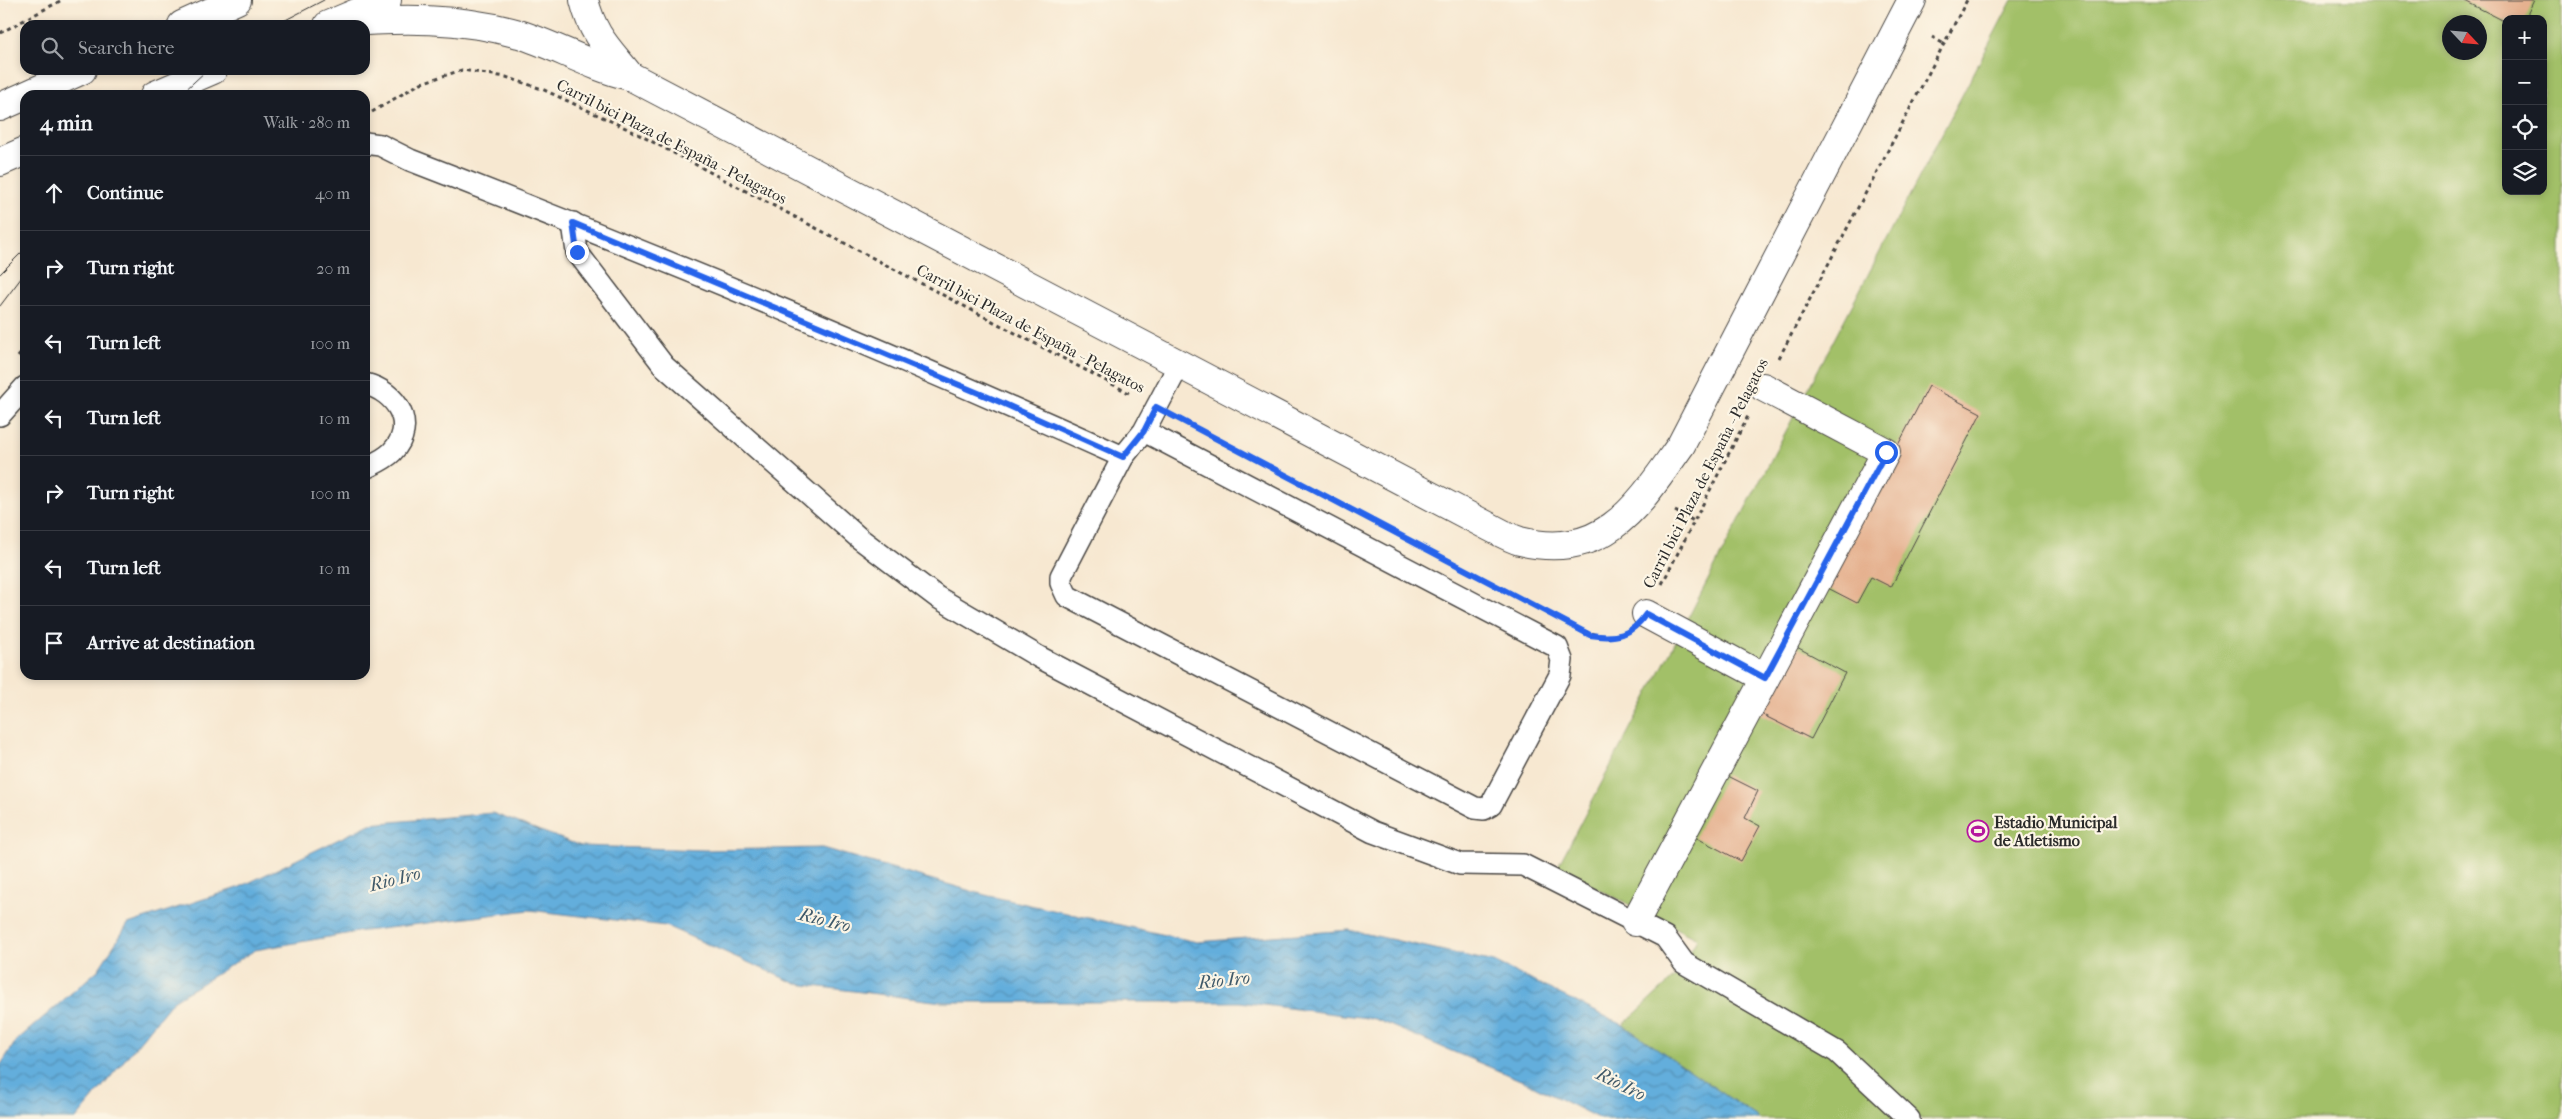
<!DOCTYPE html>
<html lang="en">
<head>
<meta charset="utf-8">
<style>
	body { margin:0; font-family:"IM FELL French Canon",serif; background:#242831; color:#f1f3f6 }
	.controls { position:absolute; right:15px; top:15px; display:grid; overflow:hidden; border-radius:10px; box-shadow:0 2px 8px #0003 }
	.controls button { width:45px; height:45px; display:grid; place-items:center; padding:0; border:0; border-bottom:1px solid #363941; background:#171b24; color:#f1f3f6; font:25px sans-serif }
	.compass { position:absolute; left:2442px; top:15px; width:45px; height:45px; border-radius:50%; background:#171b24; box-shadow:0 2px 8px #0003; rotate:116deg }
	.stop { position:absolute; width:15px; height:15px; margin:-11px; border:4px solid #2563eb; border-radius:50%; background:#fff }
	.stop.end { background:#2563eb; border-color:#fff; box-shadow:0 1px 5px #0008 }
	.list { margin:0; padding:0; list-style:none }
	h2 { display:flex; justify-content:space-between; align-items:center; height:65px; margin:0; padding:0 20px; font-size:21px }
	h2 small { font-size:16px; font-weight:400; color:#9ea1a6 }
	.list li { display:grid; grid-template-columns:32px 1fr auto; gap:15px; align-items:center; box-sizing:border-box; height:75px; padding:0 20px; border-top:1px solid #363941 }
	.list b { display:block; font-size:19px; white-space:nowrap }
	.list em { font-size:16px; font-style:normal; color:#9ea1a6 }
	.icon { flex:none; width:28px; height:28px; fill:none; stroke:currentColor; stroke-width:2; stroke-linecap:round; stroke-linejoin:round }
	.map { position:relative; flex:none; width:2562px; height:1119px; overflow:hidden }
	.search { position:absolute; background:#171b24; box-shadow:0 2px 8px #0003; left:20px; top:20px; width:350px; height:55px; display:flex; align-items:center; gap:12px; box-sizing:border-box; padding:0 18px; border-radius:15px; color:#9ea1a6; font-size:19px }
	.panel { position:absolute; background:#171b24; box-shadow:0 2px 8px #0003; left:20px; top:90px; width:350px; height:590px; border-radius:15px }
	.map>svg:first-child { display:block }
	.park { fill:#a2c067; stroke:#667649; fill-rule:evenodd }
	.water { fill:url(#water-waves); stroke:#476c84 }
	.building { fill:#e5b18f }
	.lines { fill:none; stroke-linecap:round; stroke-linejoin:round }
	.service-casing { stroke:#4a4744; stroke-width:24 }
	.pedestrian-casing { stroke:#4a4744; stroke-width:30 }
	.minor-casing { stroke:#4a4744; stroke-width:30 }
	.secondary-casing { stroke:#4a4744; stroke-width:30 }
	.path { stroke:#4a4744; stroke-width:3; stroke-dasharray:4 4; stroke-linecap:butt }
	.service { stroke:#fff; stroke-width:21 }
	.pedestrian { stroke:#fff; stroke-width:28 }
	.minor { stroke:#fff; stroke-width:28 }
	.secondary { stroke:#fff; stroke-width:28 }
	.tram { stroke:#2b2b2b; stroke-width:1 }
	.route { stroke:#2563eb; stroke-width:6 }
	.labels { text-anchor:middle; stroke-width:4.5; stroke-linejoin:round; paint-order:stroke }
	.street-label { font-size:16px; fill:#2b2b2b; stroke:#fcf5e5 }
	.poi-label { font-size:16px; font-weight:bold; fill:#2b2b2b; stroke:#fcf5e5; text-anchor:start }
	.water-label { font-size:18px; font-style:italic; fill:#3f5969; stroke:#fcf5e5 }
</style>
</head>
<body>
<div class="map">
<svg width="2562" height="1119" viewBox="0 0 2562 1119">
	<defs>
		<pattern id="water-waves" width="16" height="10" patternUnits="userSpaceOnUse" patternTransform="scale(1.25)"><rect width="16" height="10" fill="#63aedc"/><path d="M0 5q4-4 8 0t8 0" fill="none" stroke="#528eb3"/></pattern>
	</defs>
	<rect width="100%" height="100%" fill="#fcf5e5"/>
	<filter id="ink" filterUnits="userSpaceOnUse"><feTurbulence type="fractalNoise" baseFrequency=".02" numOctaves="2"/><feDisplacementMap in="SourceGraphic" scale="10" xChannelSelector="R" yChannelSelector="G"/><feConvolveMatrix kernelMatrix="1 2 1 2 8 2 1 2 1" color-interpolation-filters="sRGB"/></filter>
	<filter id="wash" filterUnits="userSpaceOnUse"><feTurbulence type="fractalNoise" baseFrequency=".0096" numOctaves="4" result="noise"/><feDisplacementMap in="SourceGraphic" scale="20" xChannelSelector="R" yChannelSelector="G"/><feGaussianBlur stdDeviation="1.12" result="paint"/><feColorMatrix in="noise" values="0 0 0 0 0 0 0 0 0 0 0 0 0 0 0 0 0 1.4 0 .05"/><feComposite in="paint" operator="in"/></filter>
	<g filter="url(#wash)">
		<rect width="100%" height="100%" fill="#f7e8d1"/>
		<path class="park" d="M2012,0H2562V1119H1760L1623,1025L1678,974L1697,939L1557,868ZM2506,19H2543V191H2506ZM2450,22H2480V52H2450Z"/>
		<path class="water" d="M492,813L581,846L706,850L822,848L985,895L1197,942L1349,930L1494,962L1623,1025L1760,1119H1600L1530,1084L1375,1019L1240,1002H942L797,984L666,926L529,910L357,932L255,950L173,1001L76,1119H0V1066L16,1041L98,970L128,924L240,887L370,824Z"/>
		<g id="blocks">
			<g class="building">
				<path d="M2463,0H2534L2525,19H2506V22Z"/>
				<path d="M1929,386L1981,413L1891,587L1871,577L1857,603L1824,586Z"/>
				<path d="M1793,645L1845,673L1811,739L1759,713Z"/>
				<path d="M1726,775L1758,791L1745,818L1760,826L1741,861L1695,837Z"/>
			</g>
		</g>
	</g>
	<g filter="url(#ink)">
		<use href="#blocks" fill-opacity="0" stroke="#4a4744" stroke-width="1"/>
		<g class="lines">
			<g class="service-casing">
				<g id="service">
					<path d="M365,143L380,145L410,160C651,253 888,351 1123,457"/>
					<path d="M573,223L577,252L664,366L859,538L937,597L1039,657L1373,832L1460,864L1523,865L1665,937L1684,963L1837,1052L1909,1119"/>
					<path d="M365,384C396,391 418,425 392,452C384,460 375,463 365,468"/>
					<path d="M0,415L25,387"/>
					<path d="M1144,431L1557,647L1562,660L1560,675L1491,805L1484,809L1475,808L1067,596L1061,583V576L1123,457L1144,431L1179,365"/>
				</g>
			</g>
			<g class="pedestrian-casing">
				<g id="pedestrian">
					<path d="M1646,614L1765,678"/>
					<path d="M1635,922L1886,452L1763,387"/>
				</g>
			</g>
			<g class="minor-casing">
				<g id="minor">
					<path d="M584,0C593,36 608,48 630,76"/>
					<path d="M338,23C400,18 460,17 519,34C557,46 591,67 630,76L1486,525C1496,530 1509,538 1520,541C1605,562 1639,504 1681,445L1912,0"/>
				</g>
			</g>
			<g class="secondary-casing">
				<g id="secondary">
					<path d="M182,25L237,0"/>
					<path d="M328,25L387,0"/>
					<path d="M27,95L82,70"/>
					<path d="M155,95L213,70"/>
					<path d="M0,107L25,96"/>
					<path d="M0,162L25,151"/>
				</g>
			</g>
			<g class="path">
				<path d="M0,33L62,0"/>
				<path d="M1932,37L1944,44"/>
				<path d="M372,112L421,83L462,70L506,77L542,89L630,130L1129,393"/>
				<path d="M18,357L25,348"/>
				<path d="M1779,358L1967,0"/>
				<path d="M1675,511L1694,521"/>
				<path d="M1662,584L1748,416"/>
				<path d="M1584,632L1607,637L1619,635"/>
			</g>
			<use href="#service" class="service"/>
			<use href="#pedestrian" class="pedestrian"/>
			<use href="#minor" class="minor"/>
			<use href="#secondary" class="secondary"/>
			<g class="tram">
				<path d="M276,25L324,0"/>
				<path d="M180,95L207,70"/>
				<path d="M0,274L25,249"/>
				<path d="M0,306L25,273"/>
			</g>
		</g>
	</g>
	<g class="lines" filter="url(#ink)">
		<path class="route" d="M577,252L573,223L1000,402L1123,457L1144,431L1156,407L1590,635C1616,639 1631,636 1646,614L1765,678L1886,452"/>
	</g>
	<defs>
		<g id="stadium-ring" transform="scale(1.125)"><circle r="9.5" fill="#fcf5e5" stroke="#b5179e" stroke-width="1.5"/><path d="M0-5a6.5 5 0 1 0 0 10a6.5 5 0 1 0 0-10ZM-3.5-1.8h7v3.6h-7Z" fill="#b5179e"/></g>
	</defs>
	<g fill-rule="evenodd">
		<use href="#stadium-ring" x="1978" y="831"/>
	</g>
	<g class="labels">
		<g class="street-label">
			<text transform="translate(672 141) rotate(27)" y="6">Carril bici Plaza de España - Pelagatos</text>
			<text transform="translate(1031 328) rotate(28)" y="6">Carril bici Plaza de España - Pelagatos</text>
			<text transform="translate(1705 473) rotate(-63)" y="6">Carril bici Plaza de España - Pelagatos</text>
		</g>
		<g class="poi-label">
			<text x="1994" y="828">Estadio Municipal<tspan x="1994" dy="18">de Atletismo</tspan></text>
		</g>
		<g class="water-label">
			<text transform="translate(395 879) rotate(-14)" y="6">Rio Iro</text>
			<text transform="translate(825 920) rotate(14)" y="6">Rio Iro</text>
			<text transform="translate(1224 980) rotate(-6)" y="6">Rio Iro</text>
			<text transform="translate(1621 1084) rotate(26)" y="6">Rio Iro</text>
		</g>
	</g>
</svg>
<div class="controls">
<button>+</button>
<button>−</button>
<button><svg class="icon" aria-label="locate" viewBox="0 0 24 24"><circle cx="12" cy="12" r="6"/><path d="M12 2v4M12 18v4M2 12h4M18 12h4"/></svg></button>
<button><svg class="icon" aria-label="layers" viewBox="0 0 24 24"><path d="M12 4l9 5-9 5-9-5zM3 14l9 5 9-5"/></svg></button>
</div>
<svg class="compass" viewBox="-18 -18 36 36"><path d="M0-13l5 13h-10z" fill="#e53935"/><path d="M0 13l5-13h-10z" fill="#9ea1a6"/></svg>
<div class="stop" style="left:1886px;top:452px"></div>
<div class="stop end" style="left:577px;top:252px"></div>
<div class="search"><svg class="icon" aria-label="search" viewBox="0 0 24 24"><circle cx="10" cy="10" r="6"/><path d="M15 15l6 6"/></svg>Search here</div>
<section class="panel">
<h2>4 min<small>Walk · 280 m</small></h2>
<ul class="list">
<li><svg class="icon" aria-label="ahead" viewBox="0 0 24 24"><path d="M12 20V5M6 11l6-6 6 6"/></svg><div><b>Continue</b></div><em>40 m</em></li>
<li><svg class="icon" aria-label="right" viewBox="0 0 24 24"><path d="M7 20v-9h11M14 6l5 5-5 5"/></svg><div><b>Turn right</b></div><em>20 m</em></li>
<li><svg class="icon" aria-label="left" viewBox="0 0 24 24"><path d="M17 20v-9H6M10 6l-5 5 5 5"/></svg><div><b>Turn left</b></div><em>100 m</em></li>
<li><svg class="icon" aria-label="left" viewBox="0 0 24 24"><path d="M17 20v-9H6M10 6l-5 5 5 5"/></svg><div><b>Turn left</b></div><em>10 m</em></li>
<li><svg class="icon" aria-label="right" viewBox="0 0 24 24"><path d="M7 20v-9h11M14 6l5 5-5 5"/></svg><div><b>Turn right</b></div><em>100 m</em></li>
<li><svg class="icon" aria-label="left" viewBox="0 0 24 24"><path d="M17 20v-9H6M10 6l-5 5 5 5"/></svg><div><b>Turn left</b></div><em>10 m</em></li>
<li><svg class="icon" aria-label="arrive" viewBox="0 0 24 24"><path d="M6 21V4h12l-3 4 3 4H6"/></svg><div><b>Arrive at destination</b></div></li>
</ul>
</section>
</div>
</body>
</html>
